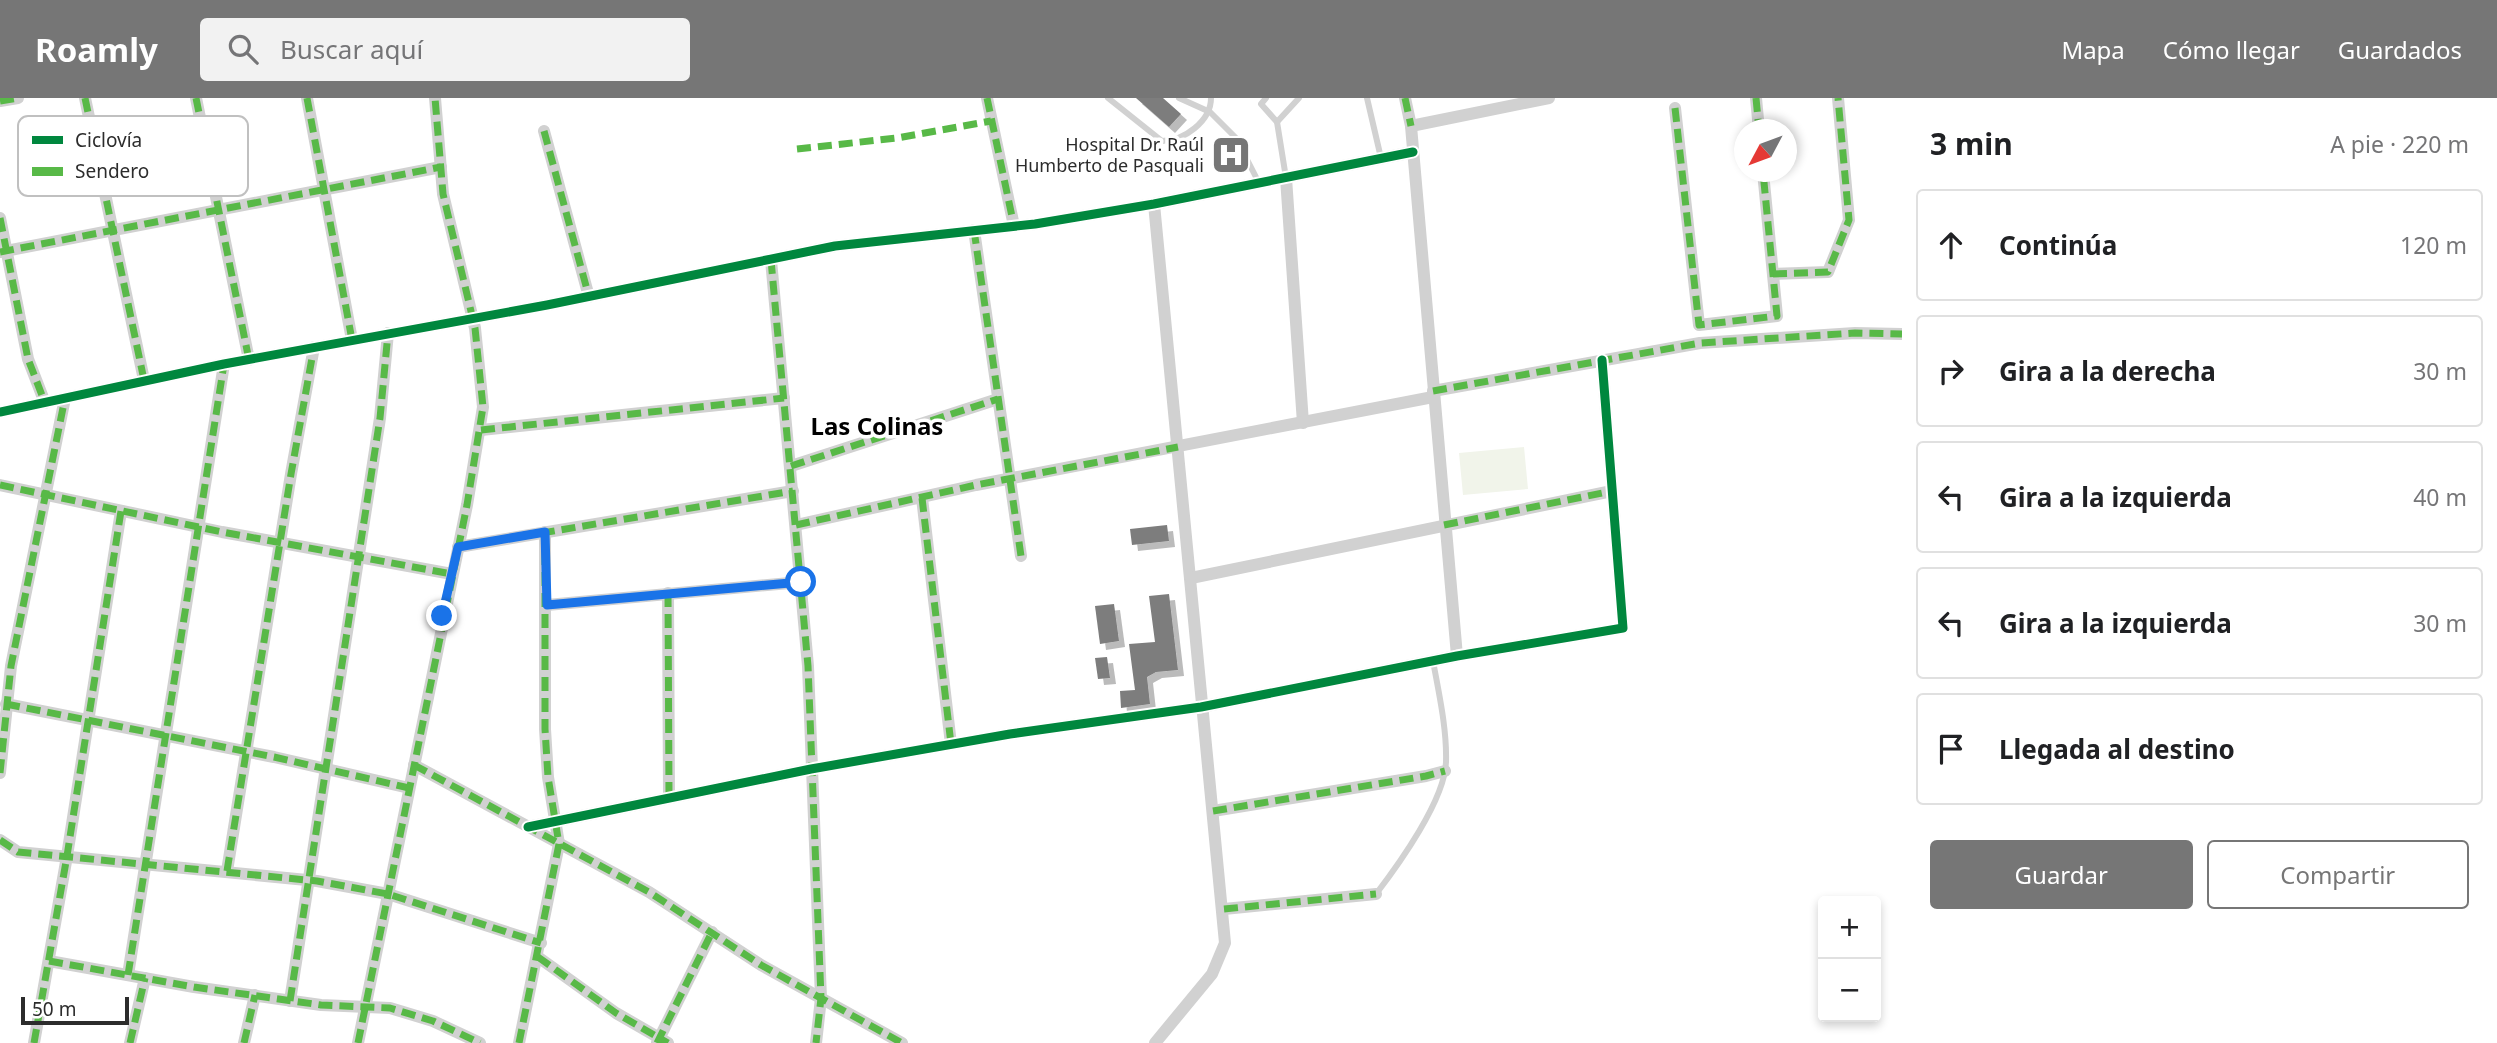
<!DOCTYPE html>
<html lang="es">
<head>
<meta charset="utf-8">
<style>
	body { margin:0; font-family:"Noto Sans",sans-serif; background:#f2f2f2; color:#202124 }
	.controls { position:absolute; right:21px; bottom:21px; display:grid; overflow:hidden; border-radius:7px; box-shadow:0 4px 10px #0003 }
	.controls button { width:63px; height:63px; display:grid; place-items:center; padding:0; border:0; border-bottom:2px solid #e0e0e0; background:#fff; color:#202124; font:35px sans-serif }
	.compass { position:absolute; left:1734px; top:21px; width:63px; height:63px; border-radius:50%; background:#fff; box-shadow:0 4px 10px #0003; rotate:229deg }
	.scale { position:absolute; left:21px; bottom:18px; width:108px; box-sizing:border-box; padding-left:7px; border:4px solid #2c2c2c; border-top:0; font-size:19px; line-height:24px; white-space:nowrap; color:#2c2c2c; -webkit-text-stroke:5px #fff; paint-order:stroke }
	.stop { position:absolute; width:21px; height:21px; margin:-16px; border:5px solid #1a73e8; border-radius:50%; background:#fff }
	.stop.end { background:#1a73e8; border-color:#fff; box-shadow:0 2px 7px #0008 }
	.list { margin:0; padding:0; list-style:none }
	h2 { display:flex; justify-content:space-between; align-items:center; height:91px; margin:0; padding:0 28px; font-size:30px }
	h2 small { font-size:23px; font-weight:400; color:#757577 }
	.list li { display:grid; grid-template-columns:46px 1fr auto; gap:21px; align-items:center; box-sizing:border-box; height:112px; margin:0 14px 14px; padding:0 14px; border:2px solid #e0e0e0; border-radius:7px }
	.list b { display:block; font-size:26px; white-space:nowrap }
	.list em { font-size:23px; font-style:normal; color:#757577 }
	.actions { display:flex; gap:14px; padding:21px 28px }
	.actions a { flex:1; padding:16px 0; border:2px solid #767676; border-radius:7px; text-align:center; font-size:24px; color:#767676 }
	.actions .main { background:#767676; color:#fff }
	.icon { flex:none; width:38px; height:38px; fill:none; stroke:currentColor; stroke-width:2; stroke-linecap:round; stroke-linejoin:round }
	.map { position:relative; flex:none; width:1902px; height:945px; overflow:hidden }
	header { display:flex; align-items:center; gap:42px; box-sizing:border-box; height:98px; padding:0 35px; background:#767676; color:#fff }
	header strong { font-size:33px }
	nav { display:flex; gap:38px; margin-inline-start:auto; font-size:24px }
	.search { width:490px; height:63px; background:#f2f2f2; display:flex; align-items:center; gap:18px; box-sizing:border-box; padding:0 24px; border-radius:7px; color:#757577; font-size:26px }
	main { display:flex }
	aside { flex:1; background:#fff }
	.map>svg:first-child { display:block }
	.green { fill:#f1f4ea }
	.building { fill:#7d7d7d; filter:url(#shadow) }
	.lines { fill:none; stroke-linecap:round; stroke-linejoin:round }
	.lane { stroke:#d1d1d1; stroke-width:6 }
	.street { stroke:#d1d1d1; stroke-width:12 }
	.quiet { stroke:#58b947; stroke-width:7; stroke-dasharray:14 7; stroke-linecap:butt }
	.cycleway-casing { stroke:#fff; stroke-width:13 }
	.cycleway { stroke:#00873e; stroke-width:9 }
	.route { stroke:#1a73e8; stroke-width:9 }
	.labels { text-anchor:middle; stroke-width:7; stroke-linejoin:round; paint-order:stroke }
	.poi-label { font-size:18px; fill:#2c2c2c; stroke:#fff; text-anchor:end }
	.district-label { font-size:24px; font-weight:bold; fill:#000; stroke:#fff }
	.key { fill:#fff; stroke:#c0c0c0; stroke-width:2 }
	.key-label { font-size:19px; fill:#2c2c2c }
</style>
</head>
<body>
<header>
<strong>Roamly</strong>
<div class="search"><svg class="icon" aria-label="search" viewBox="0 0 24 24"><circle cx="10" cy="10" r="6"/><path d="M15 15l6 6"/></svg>Buscar aquí</div>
<nav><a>Mapa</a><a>Cómo llegar</a><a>Guardados</a></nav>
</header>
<main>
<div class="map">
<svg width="1902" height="945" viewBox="0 0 1902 945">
	<defs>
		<filter id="shadow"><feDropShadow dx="6" dy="6" stdDeviation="0" flood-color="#0004"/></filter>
	</defs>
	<rect width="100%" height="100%" fill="#fff"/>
	<path class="green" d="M1524,349L1528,391L1463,397L1459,355Z"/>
	<g class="building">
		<path d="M1136,0H1163L1181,16L1169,29Z"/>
		<path d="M1167,427L1169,443L1132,447L1130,431Z"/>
		<path d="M1169,496L1178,572L1156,574L1147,579L1150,606L1121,610L1120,593L1135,592L1129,546L1155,544L1149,498Z"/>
		<path d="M1114,506L1119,543L1100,546L1095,508Z"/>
		<path d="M1107,559L1110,580L1098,581L1095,560Z"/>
	</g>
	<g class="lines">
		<g class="lane">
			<path d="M1108,0L1162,43C1184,43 1211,23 1211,0"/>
			<path d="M1179,0L1210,14L1236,40L1259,85"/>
			<path d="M1266,0L1261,6L1277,24L1286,80"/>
			<path d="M1367,0L1381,60"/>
			<path d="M1277,24L1299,0"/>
			<path d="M1376,796C1399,766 1445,702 1446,664C1447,631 1439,596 1433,563"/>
		</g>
		<g class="street">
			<path d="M85,0L144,282"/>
			<path d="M196,0L249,262"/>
			<path d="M307,0L352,242"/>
			<path d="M987,0L1014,128"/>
			<path d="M1405,0L1411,28L1457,558"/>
			<path d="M1756,0L1759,32"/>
			<path d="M0,3L18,0"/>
			<path d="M1675,10L1699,227L1777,218L1763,74"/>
			<path d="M1411,28L1549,0"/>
			<path d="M544,33L589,199"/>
			<path d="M1286,80L1303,325"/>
			<path d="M1154,106L1225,845L1212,876L1155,945"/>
			<path d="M0,120L28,261L45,305"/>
			<path d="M974,132L1021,458"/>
			<path d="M0,154L441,69"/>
			<path d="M771,162L808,568L821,900L816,945"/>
			<path d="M1773,176L1828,174L1849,122L1838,0"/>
			<path d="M1433,293L1700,245L1855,235L1902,236"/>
			<path d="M0,314L224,266L547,207L835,148L1035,126L1154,106L1413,54"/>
			<path d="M481,332L784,300"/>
			<path d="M791,368L998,301"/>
			<path d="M0,387L222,434L452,476"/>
			<path d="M922,400L951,646"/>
			<path d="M796,427L976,387L1433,299"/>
			<path d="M458,449L793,393"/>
			<path d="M1191,480L1612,393"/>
			<path d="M668,495L669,699"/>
			<path d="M547,507L801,484"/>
			<path d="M6,606L274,659L409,690"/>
			<path d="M414,667L649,794L761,867L902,945"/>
			<path d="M0,675L11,568L65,300"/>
			<path d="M1213,713L1426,678L1445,673"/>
			<path d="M528,729L811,671L1010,636L1201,609L1457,558L1623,530L1602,262"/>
			<path d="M0,742L18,754L317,783L388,796L541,845"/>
			<path d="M227,773L291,376L314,249"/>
			<path d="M1224,811L1376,796"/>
			<path d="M538,859L616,915L668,945"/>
			<path d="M49,863L194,889L321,907L390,910L433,923L480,945"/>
			<path d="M128,877L224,266"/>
			<path d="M290,903L380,320L388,235"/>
			<path d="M34,945L67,758L121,413"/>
			<path d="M130,945L145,880"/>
			<path d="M244,945L255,897"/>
			<path d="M358,945L467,407L483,309L475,230L443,96L435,0"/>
			<path d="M519,945L559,746L548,679L545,631V434"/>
			<path d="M657,945L712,834"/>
		</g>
		<g class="quiet">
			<path d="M85,0L144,282"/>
			<path d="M196,0L249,262"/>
			<path d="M307,0L352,242"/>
			<path d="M987,0L1014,128"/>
			<path d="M1405,0L1411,28"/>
			<path d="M1756,0L1759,32"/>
			<path d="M0,3L18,0"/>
			<path d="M1675,10L1699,227L1777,218L1763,74"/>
			<path d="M544,33L589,199"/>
			<path d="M797,51L897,40L991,23"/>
			<path d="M0,120L28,261L45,305"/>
			<path d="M974,132L1021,458"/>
			<path d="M0,154L441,69"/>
			<path d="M771,162L808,568L821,900L816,945"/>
			<path d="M1773,176L1828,174L1849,122L1838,0"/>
			<path d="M1433,293L1700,245L1855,235L1902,236"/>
			<path d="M481,332L784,300"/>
			<path d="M791,368L998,301"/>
			<path d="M0,387L222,434L452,476"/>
			<path d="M922,400L951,646"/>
			<path d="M796,427L976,387L1178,349"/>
			<path d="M1444,427L1612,393"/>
			<path d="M458,449L793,393"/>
			<path d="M668,495L669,699"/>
			<path d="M547,507L801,484"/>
			<path d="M6,606L274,659L409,690"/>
			<path d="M414,667L649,794L761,867L902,945"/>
			<path d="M0,675L11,568L65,300"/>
			<path d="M1213,713L1426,678L1445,673"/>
			<path d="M0,742L18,754L317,783L388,796L541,845"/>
			<path d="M227,773L291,376L314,249"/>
			<path d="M1224,811L1376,796"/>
			<path d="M538,859L616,915L668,945"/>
			<path d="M49,863L194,889L321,907L390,910L433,923L480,945"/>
			<path d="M128,877L224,266"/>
			<path d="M290,903L380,320L388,235"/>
			<path d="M34,945L67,758L121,413"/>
			<path d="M130,945L145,880"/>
			<path d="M244,945L255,897"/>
			<path d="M358,945L467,407L483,309L475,230L443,96L435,0"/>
			<path d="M519,945L559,746L548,679L545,631V434"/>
			<path d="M657,945L712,834"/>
		</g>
		<g class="cycleway-casing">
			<g id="cycleway">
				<path d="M0,314L224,266L547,207L835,148L1035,126L1154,106L1413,54"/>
				<path d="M528,729L811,671L1010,636L1201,609L1457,558L1623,530L1602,262"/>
			</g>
		</g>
		<use href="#cycleway" class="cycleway"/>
	</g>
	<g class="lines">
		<path class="route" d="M442,518L458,449L545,434L547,507L801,484"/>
	</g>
	<defs>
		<g id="hospital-square" transform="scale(2.0125)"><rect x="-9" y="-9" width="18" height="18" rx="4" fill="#767676" stroke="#fff"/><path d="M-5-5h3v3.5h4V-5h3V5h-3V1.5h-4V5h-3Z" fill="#fff"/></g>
	</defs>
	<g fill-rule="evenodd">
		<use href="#hospital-square" x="1231" y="57"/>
	</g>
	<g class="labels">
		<g class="poi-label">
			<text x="1204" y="53">Hospital Dr. Raúl<tspan x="1204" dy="21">Humberto de Pasquali</tspan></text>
		</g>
		<g class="district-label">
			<text x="877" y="337">Las Colinas</text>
		</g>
	</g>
	<rect x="18" y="18" width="230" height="80" rx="10" class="key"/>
	<rect x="32" y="38" width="31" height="8" fill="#00873e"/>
	<rect x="32" y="69" width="31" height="9" fill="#58b947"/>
	<g class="key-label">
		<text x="75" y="49">Ciclovía</text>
		<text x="75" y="80">Sendero</text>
	</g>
</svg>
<div class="controls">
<button>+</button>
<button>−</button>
</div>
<svg class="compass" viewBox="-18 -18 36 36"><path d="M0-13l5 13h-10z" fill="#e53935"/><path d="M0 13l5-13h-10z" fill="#757577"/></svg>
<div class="scale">50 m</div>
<div class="stop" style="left:801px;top:484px"></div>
<div class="stop end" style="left:442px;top:518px"></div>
</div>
<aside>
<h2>3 min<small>A pie · 220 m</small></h2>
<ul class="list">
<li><svg class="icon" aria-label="ahead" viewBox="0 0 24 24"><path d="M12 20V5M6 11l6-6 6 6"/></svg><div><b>Continúa</b></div><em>120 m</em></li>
<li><svg class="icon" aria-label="right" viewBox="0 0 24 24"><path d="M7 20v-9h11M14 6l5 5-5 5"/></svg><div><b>Gira a la derecha</b></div><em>30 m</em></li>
<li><svg class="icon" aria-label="left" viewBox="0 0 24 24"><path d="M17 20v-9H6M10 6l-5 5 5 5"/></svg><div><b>Gira a la izquierda</b></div><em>40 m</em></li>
<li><svg class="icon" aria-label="left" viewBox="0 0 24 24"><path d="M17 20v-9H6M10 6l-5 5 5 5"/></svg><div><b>Gira a la izquierda</b></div><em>30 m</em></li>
<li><svg class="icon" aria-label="arrive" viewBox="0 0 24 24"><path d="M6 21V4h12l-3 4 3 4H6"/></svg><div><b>Llegada al destino</b></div></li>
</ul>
<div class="actions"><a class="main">Guardar</a><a>Compartir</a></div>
</aside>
</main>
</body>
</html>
